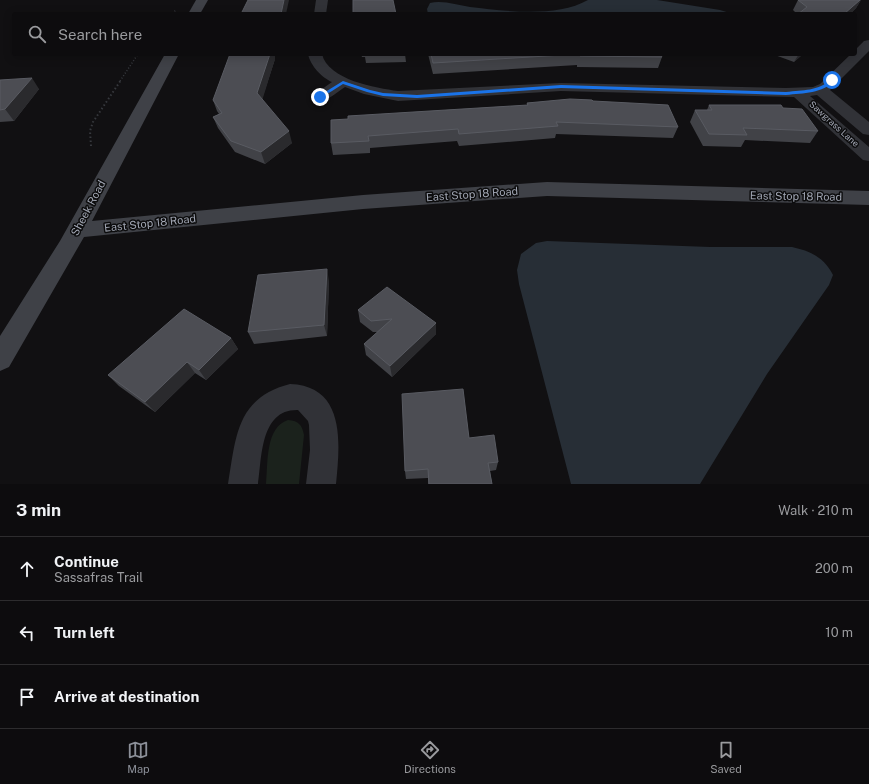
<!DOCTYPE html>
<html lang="en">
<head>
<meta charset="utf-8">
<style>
	body { margin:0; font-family:"Public Sans",sans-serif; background:#1b1a1c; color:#f1f3f6 }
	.stop { position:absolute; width:12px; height:12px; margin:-9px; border:3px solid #1a73e8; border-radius:50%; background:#fff }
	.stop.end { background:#1a73e8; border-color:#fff; box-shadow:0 1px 4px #0008 }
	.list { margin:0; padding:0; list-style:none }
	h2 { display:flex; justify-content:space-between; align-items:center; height:52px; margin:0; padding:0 16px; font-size:17px }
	h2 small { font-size:13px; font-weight:400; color:#9a9b9e }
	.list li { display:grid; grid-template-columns:26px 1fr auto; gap:12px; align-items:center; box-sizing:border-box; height:64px; padding:0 16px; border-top:1px solid #2d2c2e }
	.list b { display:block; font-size:15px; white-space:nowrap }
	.list p { margin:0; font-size:13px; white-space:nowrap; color:#9a9b9e }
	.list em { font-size:13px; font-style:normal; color:#9a9b9e }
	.icon { flex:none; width:22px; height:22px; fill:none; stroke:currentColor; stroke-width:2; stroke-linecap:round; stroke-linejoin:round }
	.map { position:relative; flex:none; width:869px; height:484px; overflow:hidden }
	.search { position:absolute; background:#0d0c0e; box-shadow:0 2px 10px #0003; left:12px; right:12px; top:12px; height:44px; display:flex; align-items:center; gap:10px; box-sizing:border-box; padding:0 14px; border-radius:4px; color:#9a9b9e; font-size:15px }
	.sheet { height:244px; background:#0d0c0e }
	nav { display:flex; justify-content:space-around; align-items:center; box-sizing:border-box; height:56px; border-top:1px solid #2d2c2e; background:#0d0c0e; font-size:11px; color:#9a9b9e }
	nav a { display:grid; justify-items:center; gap:2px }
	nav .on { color:#8c9099 }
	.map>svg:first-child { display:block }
	.green { fill:#1b221c }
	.water { fill:#272e36 }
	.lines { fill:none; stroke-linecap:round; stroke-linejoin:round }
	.path-far1 { stroke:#37393e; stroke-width:1.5; stroke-dasharray:1 2; stroke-linecap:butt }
	.path { stroke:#37393e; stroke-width:2; stroke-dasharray:1.5 2.5; stroke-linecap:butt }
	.street { fill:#313237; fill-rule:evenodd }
	.secondary { fill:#3f4147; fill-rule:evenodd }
	.wall { fill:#414247 }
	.shaded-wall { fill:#2a2a2d }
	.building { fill:#4c4d53; stroke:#595b62 }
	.route { fill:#1a73e8 }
	.labels { text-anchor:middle; stroke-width:3; stroke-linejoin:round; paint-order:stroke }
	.far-street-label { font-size:9px; fill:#a1a6b3; stroke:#0c0c0d }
	.street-label { font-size:11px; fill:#a1a6b3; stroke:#0c0c0d }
</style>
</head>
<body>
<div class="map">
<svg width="869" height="484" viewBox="0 0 869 484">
	<rect width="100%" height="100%" fill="#111012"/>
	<path class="green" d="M288,420C299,421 302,425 304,435L299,484H266C268,464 265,427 288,420Z"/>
	<g class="water">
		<path d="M588,0H657L720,10L733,14H428L427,9L430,3C443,0 457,5 470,7C505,11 556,18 588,0Z"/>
		<path d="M547,241L710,247H792C810,251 824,257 833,275L829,285L767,374L700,484H571L519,284L517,270L521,254L536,243Z"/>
	</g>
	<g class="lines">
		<g class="path-far1">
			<path d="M173,14L176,9"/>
			<path d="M120,81L138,54"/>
		</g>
		<path class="path" d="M91,146L90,131L93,122L121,80"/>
		<g class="street">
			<path d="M316,0H328L326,14H314Z"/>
			<path d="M869,40V51L830,90L869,122V135L863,134L817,95L810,96L869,147V161L863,160L794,97L561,91L398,101L364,94L345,87C336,93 326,103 315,100L312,97L315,94L332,82C322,78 310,65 308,54H322C328,80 376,88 398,91L561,83L786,88L813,87L820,84L851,54H855V50L864,41Z"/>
			<path d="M290,384C346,386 340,444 336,484H306L310,450L309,425L308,421L298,410C260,409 262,458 258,484H228C236,437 236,398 290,384Z"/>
		</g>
		<g class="secondary">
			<path d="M196,0H208L200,14H188Z"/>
			<path d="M165,54H179L92,221L363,195L547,182L869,191V205L547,196L363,209L84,237L9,367L0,371V336L60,241Z"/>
		</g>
	</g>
	<g class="wall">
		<path d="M798,0H861L856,8L850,14H797L793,10Z"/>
		<path d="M361,54H405L406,62L366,63L365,57H362Z"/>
		<path d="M428,54H660L662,57L658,68L577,67V65L433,74Z"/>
		<path d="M772,54H803L794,62Z"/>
		<path d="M275,59L262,99L292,143L265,164L235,152L218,128L213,117L219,114L217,111L213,100Z"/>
		<path d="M0,80L39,89L14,121L0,122Z"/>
		<path d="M593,101L678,127L673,138L556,134L555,138L459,146L457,141L370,148V153L333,155L331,143L527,105V103Z"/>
		<path d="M709,105L783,108L818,131L810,143L745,140L741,147L703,146L690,122L695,110H707Z"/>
		<path d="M329,281L327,336L254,344L248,332Z"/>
		<path d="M358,310L436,323V334L392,377L366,355L364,344L378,332H373L360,322Z"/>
		<path d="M231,338L238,349L206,380L195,373L155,412L119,386L108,375Z"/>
		<path d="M469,438L498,462L496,470L490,471L492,484H428V478L406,479L405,471Z"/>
	</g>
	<g class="shaded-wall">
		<path d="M284,0H289L286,14H281Z"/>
		<path d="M860,0H861L856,8L850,14H844Z"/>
		<path d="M270,54H275V59L261,104L257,93Z"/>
		<path d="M799,54H803L794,62Z"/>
		<path d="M32,78L39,89L14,121L5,109Z"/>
		<path d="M289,131L292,143L265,164L261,152Z"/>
		<path d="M327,269L329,281L327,336L324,325Z"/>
		<path d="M436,323V334L392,377L390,366Z"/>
		<path d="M231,338L238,349L206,380L199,370Z"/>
		<path d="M187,362L195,373L155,412L145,402Z"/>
	</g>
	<g class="building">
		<path d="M248,0H284L281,14H241Z"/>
		<path d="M353,0H393L396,14H353Z"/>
		<path d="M798,0H860L844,14H798L807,7Z"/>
		<path d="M230,54H270L257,93L289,131L261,152L231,141L213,117L222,113L213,100Z"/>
		<path d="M431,54H660L662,57L580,56L579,54L433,63Z"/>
		<path d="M32,78L5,109L0,110V80Z"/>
		<path d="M570,99L592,100L593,101L668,105L678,127L556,122L558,126L459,134L458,129L368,136L369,141L331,143V120L348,119V116L528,105L527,103Z"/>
		<path d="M709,105H781L783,108L802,109L818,131L743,128L747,135L709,134L695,110H712Z"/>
		<path d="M327,269L324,325L248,332L258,275Z"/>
		<path d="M387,287L436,323L390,366L364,344L392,319L371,321L358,310Z"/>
		<path d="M184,309L231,338L199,370L187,362L145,402L108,375Z"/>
		<path d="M463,389L469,438L494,435L498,462L488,463L492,484H429L428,469L405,471L402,394Z"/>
	</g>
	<path class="route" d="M831,80H835C822,94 804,93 786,95L561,88L417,98L383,96L367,92L343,84L321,98L317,97L343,81L370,90L383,93L417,95L561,85L786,92C804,90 817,91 831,80Z"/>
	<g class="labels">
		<g class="far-street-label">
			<text transform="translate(834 124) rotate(42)" y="3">Sawgrass Lane</text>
		</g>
		<g class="street-label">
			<text transform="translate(472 194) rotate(-4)" y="4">East Stop 18 Road</text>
			<text transform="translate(796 196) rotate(1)" y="4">East Stop 18 Road</text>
			<text transform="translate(88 208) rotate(-62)" y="4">Sheek Road</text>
			<text transform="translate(150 223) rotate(-6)" y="4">East Stop 18 Road</text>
		</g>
	</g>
</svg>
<div class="stop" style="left:832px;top:80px"></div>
<div class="stop end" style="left:320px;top:97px"></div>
<div class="search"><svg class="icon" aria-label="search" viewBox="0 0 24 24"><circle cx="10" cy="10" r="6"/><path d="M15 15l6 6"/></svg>Search here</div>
</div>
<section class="sheet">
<h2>3 min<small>Walk · 210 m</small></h2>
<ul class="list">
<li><svg class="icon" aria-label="ahead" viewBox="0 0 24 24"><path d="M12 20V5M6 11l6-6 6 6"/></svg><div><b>Continue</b><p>Sassafras Trail</p></div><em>200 m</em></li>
<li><svg class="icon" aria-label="left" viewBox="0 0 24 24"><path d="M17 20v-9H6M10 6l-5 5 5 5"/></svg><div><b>Turn left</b></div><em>10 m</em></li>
<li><svg class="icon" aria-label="arrive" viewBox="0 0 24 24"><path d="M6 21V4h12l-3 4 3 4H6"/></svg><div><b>Arrive at destination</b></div></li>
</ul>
</section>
<nav>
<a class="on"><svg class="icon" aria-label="map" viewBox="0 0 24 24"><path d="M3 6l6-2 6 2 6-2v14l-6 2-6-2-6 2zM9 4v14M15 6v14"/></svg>Map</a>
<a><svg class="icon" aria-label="directions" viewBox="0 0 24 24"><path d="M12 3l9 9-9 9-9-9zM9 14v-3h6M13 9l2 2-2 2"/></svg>Directions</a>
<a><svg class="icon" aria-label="saved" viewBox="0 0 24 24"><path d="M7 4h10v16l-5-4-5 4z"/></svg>Saved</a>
</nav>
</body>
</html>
